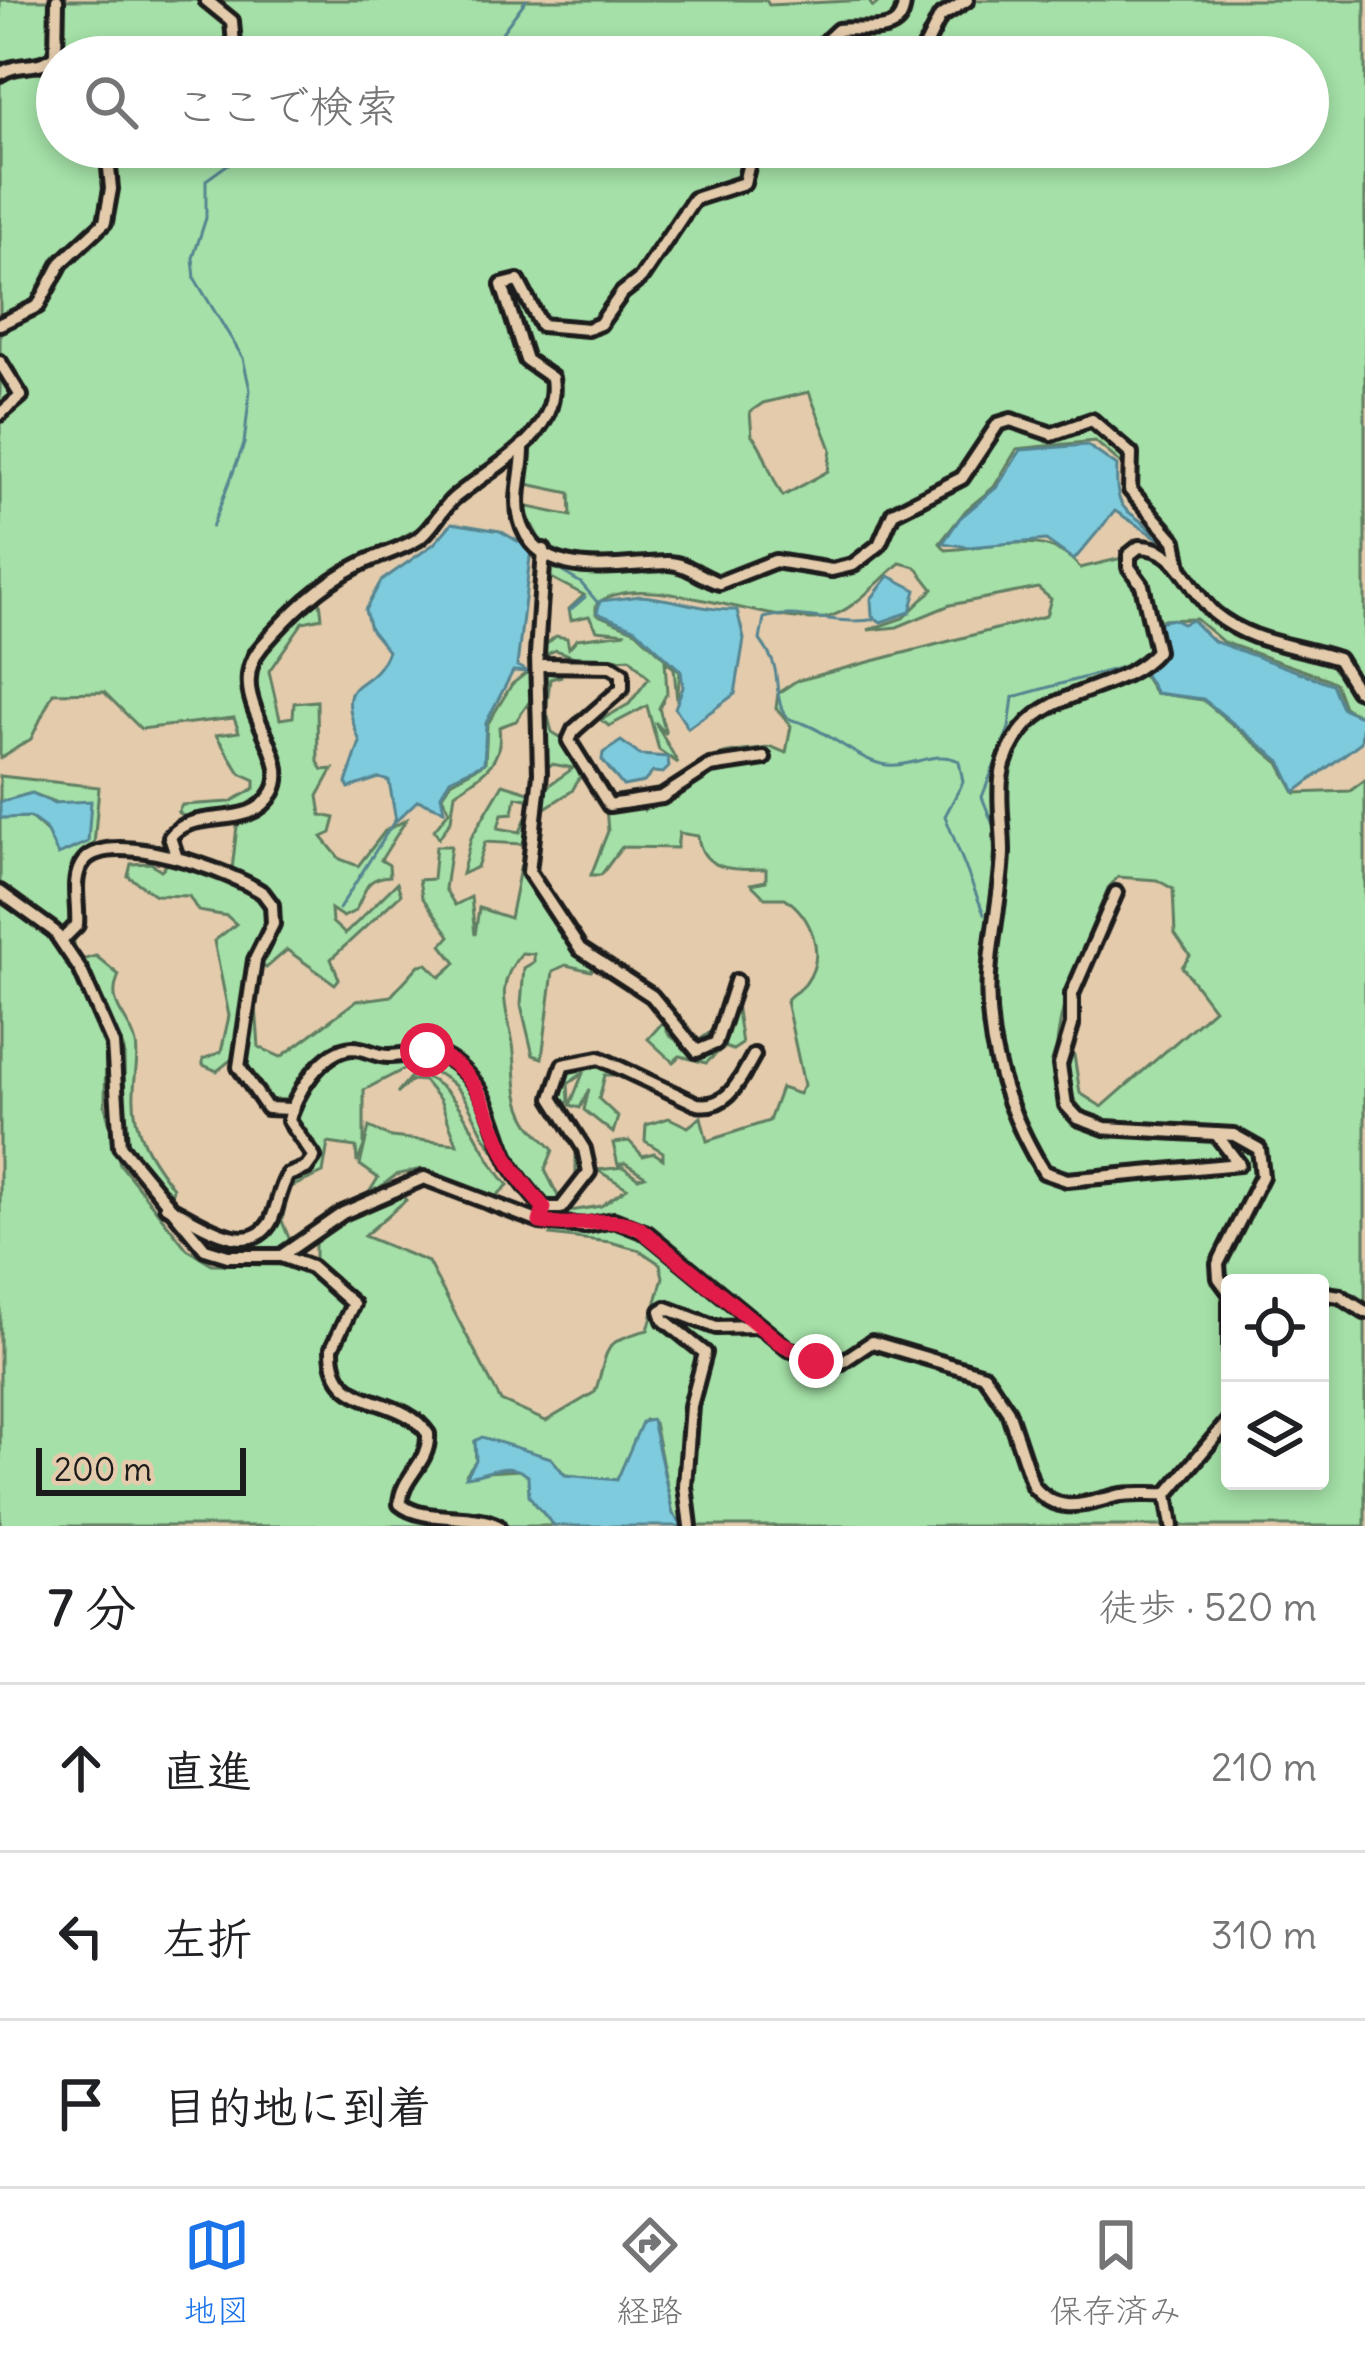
<!DOCTYPE html>
<html lang="ja">
<head>
<meta charset="utf-8">
<style>
	body { margin:0; font-family:Delius,"Klee One",sans-serif; background:#f2f2f2; color:#202124 }
	.controls { position:absolute; right:36px; bottom:36px; display:grid; overflow:hidden; border-radius:12px; box-shadow:0 6px 18px #0003 }
	.controls button { width:108px; height:108px; display:grid; place-items:center; padding:0; border:0; border-bottom:3px solid #e0e0e0; background:#fff; color:#202124; font:60px sans-serif }
	.scale { position:absolute; left:36px; bottom:30px; width:210px; box-sizing:border-box; padding-left:12px; border:6px solid #1c1c1c; border-top:0; font-size:33px; line-height:42px; white-space:nowrap; color:#1c1c1c; -webkit-text-stroke:9px #e3cbac; paint-order:stroke }
	.stop { position:absolute; width:36px; height:36px; margin:-27px; border:9px solid #e11d48; border-radius:50%; background:#fff }
	.stop.end { background:#e11d48; border-color:#fff; box-shadow:0 3px 12px #0008 }
	.list { margin:0; padding:0; list-style:none }
	h2 { display:flex; justify-content:space-between; align-items:center; height:156px; margin:0; padding:0 48px; font-size:51px }
	h2 small { font-size:39px; font-weight:400; color:#757577 }
	.list li { display:grid; grid-template-columns:78px 1fr auto; gap:36px; align-items:center; box-sizing:border-box; height:168px; padding:0 48px; border-top:3px solid #e0e0e0 }
	.list b { display:block; font-size:45px; white-space:nowrap }
	.list em { font-size:39px; font-style:normal; color:#757577 }
	.icon { flex:none; width:66px; height:66px; fill:none; stroke:currentColor; stroke-width:2; stroke-linecap:round; stroke-linejoin:round }
	.map { position:relative; flex:none; width:1365px; height:1526px; overflow:hidden }
	.search { position:absolute; background:#fff; box-shadow:0 6px 18px #0003; left:36px; right:36px; top:36px; height:132px; display:flex; align-items:center; gap:30px; box-sizing:border-box; padding:0 42px; border-radius:66px; color:#757577; font-size:45px }
	.sheet { height:660px; background:#fff }
	nav { display:flex; justify-content:space-around; align-items:center; box-sizing:border-box; height:168px; border-top:3px solid #e0e0e0; background:#fff; font-size:33px; color:#757577 }
	nav a { display:grid; justify-items:center; gap:6px }
	nav .on { color:#1a73e8 }
	.map>svg:first-child { display:block }
	.green { fill:#a4e0a7; stroke:#607e62; stroke-width:3; fill-rule:evenodd }
	.water { fill:#7ecbdd; stroke:#578590; stroke-width:3 }
	.lines { fill:none; stroke-linecap:round; stroke-linejoin:round }
	.stream { stroke:#578590; stroke-width:3 }
	.minor-casing { stroke:#1c1c1c; stroke-width:20 }
	.minor { stroke:#e3cbac; stroke-width:10 }
	.route { stroke:#e11d48; stroke-width:15 }
</style>
</head>
<body>
<div class="map">
<svg width="1365" height="1526" viewBox="0 0 1365 1526">
	<rect width="100%" height="100%" fill="#e3cbac"/>
	<filter id="ink" filterUnits="userSpaceOnUse"><feTurbulence type="fractalNoise" baseFrequency=".00833" numOctaves="2"/><feDisplacementMap in="SourceGraphic" scale="24" xChannelSelector="R" yChannelSelector="G"/><feConvolveMatrix kernelMatrix="1 2 1 2 8 2 1 2 1" color-interpolation-filters="sRGB"/></filter>
	<g filter="url(#ink)">
		<g class="green">
			<path d="M0,0H766L769,5L868,0L873,7L881,0H1365V718L1344,707L1335,683L1325,678L1223,642L1196,619L1156,620L1146,581L1132,563L1144,551L1164,557L1169,550C1147,527 1154,513 1136,493L1137,477L1095,441L1017,449L994,487L966,510L940,543L946,550C992,547 1049,528 1080,568L1122,558C1136,591 1156,617 1151,655L1136,663L1155,693L1203,700L1279,763L1295,793L1350,791L1365,780V1526H684L673,1514L654,1423L645,1420L617,1480L565,1475L551,1458L482,1438L475,1441L476,1460L467,1473L521,1470L528,1476L533,1501L554,1526H0V818L30,817L65,848L79,843L60,804L32,793L0,802V776L99,787L94,846L73,862L68,882L77,972L106,1036L105,1106L120,1164L187,1249L212,1264L288,1265L305,1273L315,1265V1243L331,1224L400,1193L406,1200L364,1236L428,1262L501,1401L546,1421L595,1392C610,1350 598,1342 648,1330L663,1277L660,1264L639,1250L610,1242L550,1235L563,1212L601,1206L627,1188L597,1170L623,1167L638,1178L645,1176L625,1163L618,1165L613,1143L629,1141L643,1156L654,1153L663,1159V1152L645,1141L646,1125L669,1118L688,1127L701,1117L707,1141L769,1121L781,1088L799,1094L804,1085L786,1001C792,992 801,991 806,983C827,954 811,916 785,898H765L751,884L766,881V869C735,870 702,872 698,836L679,833L677,848L622,847L601,875H591L608,831L606,808L637,800L644,810C656,791 700,760 724,754C741,750 756,751 772,747L786,753L791,726L776,708L778,693L796,681L1046,616L1051,599L1038,588L950,605L897,627L868,630L903,618L933,589L916,567L900,563C878,581 853,612 825,618C769,628 639,565 596,605V614L636,631L680,672L677,701L674,668L665,661L667,693L659,708L666,734L655,722L678,763L659,750L647,706L609,726L601,720L629,704L649,678L630,658L585,661L556,650L540,657V649L556,636L567,638L569,648L577,639L626,633L597,630L589,616L571,620L569,609L584,595L544,574L551,568C546,545 531,528 524,506L571,516L570,493L527,484L530,445L525,441L465,481L420,527L311,589L251,652C230,706 275,740 273,785C256,810 204,832 178,812L182,805L230,802L255,788V780L240,773L216,735L239,732L234,718L141,729L104,692L53,693L31,739L0,758ZM57,57H1308V147H57ZM809,392L831,449L828,471L783,496C770,478 764,446 752,436L750,412L763,403ZM1118,877L1157,880L1173,889L1175,934L1190,956L1182,967L1214,1009L1102,1107L1080,1093L1074,1055L1069,1054L1068,1092L1090,1120L1087,1127L1058,1100C1046,1023 1080,957 1108,888ZM1230,1283H1320V1481H1230Z"/>
			<path d="M320,601L322,618L303,622L269,671L280,719L293,717L294,703L317,701L318,762L323,770L333,769L318,796L321,815L335,818L331,833L322,837L340,859L358,866L385,831L406,820L381,860L389,865L390,876C363,878 367,891 355,911L343,917L331,909L332,922L345,934L397,883L401,894L331,959L339,979L335,984L287,950L266,968L260,964L279,913L264,887L232,870L237,826C322,777 258,755 253,690C249,654 294,619 320,601Z"/>
			<path d="M530,670L562,676L550,679L547,705L540,697L543,682L516,721L499,727C504,764 481,775 455,793L451,820L439,838L434,830L449,811L442,795L451,782L485,763L487,725L512,684Z"/>
			<path d="M548,717L552,732L582,750L587,760L575,767L582,773L572,791L542,810C534,786 559,781 573,768L552,764L545,769L543,718Z"/>
			<path d="M503,784L532,793L527,799L516,797L513,813L502,814L498,828L520,832L531,805L530,834L522,844L485,842L477,867L462,874L471,838Z"/>
			<path d="M436,846H451L445,889L455,905L471,897L475,935L479,908L510,918L520,868L578,956L596,964L591,971L566,965L553,971L542,1058L533,1055L521,1005L524,968L534,962V954L522,953C493,986 507,1008 513,1044C517,1070 513,1096 527,1120C533,1131 545,1140 553,1150L545,1170L558,1196L576,1183V1145C592,1170 578,1198 550,1207L510,1154L488,1094L473,1071L424,1043L384,1052L353,1041L317,1064L280,1108L264,1101L244,1070L255,991L259,1047L281,1057L356,1001L391,996L419,965L427,964L440,977L456,963L442,945L450,936L422,897L419,880L433,879Z"/>
			<path d="M171,861L254,892L270,909L250,960L232,1059L217,1071L203,1065V1059L221,1052L229,1016L214,941L236,924L227,916L198,911L189,896L155,895L128,876L131,864L151,863L161,870Z"/>
			<path d="M96,956L119,975C105,1007 130,1016 136,1044C139,1060 134,1076 134,1092C132,1132 150,1158 173,1188L171,1197L135,1158L125,1135L124,1050L82,960Z"/>
			<path d="M735,997L742,1044L733,1050L724,1047L706,1063L680,1056L673,1062L648,1039L663,1022L669,1035L684,1046C710,1039 723,1020 735,997Z"/>
			<path d="M355,1052L387,1062L430,1055L456,1069L484,1104L501,1159C466,1123 476,1075 410,1066L364,1090V1146L357,1163L356,1147L328,1143L323,1173L289,1188L282,1221L291,1243L281,1251L214,1250L193,1232L196,1228L222,1246L266,1234L283,1190L317,1160L315,1144L295,1124C298,1091 324,1064 355,1052Z"/>
			<path d="M592,1062L617,1069L618,1075H605L599,1099L618,1117L613,1133L584,1110L589,1089L580,1108L570,1105L583,1073L568,1084L569,1101L560,1109L556,1094L561,1076Z"/>
			<path d="M413,1074C463,1081 477,1153 508,1185L492,1200L421,1169L396,1175L365,1199L378,1178L360,1165L369,1127L391,1137L457,1144L440,1100L424,1081L412,1080L397,1093Z"/>
		</g>
		<g class="water">
			<path d="M1087,445L1117,466C1114,521 1131,504 1159,539L1115,511L1074,560L1046,540L969,547L943,543L960,518L997,487L1021,450Z"/>
			<path d="M452,523L500,531L531,549L517,666L529,672L513,671L486,723L484,763L450,779L441,795L444,810L418,800L396,821L389,781L379,778L349,788L346,783L360,742C331,669 369,699 388,651L370,629L365,610L381,581L434,544Z"/>
			<path d="M889,576L916,590L910,612L881,622L872,616L871,599Z"/>
			<path d="M640,596C674,598 703,611 737,610L744,639L735,694L688,728L675,708L683,687L681,671L636,629L597,613L600,601Z"/>
			<path d="M1173,619L1183,624L1192,620L1213,641L1332,684L1342,708L1363,717L1361,742L1295,792L1280,761L1203,699L1156,693L1141,668L1164,648L1158,622Z"/>
			<path d="M621,741L640,755L668,757L669,767L663,773L653,772L644,782L623,786L602,760L603,753Z"/>
			<path d="M32,793L53,803L91,801L88,842L58,855L45,828L30,817L0,818V802Z"/>
			<path d="M652,1420L673,1514L684,1526H554L529,1496L528,1476C508,1459 487,1475 466,1477L476,1460L475,1441L482,1437L551,1458L565,1475L617,1480L642,1422Z"/>
		</g>
		<g class="lines">
			<g class="stream">
				<path d="M484,57L526,0"/>
				<path d="M212,527L244,444L250,390L243,358L195,279L193,258L206,218V180L252,147"/>
				<path d="M551,565L581,583L598,603"/>
				<path d="M570,610L585,597"/>
				<path d="M876,619C838,627 798,608 764,618L760,640C784,673 772,680 782,710C787,721 795,720 805,724C831,734 863,763 887,765C913,768 934,749 959,761L963,782L945,816L984,914"/>
				<path d="M995,854L994,827L982,797L1009,728L1013,697L1133,664"/>
				<path d="M339,909L395,820"/>
				<path d="M988,913L995,870"/>
				<path d="M984,1017L1008,1112"/>
			</g>
			<g class="minor-casing">
				<g id="minor">
					<path d="M206,0L232,21L235,57"/>
					<path d="M809,57L838,30C864,26 904,41 904,0"/>
					<path d="M920,57L940,17L967,0"/>
					<path d="M0,74C18,61 39,71 56,55L57,0"/>
					<path d="M0,324L38,306L61,263L105,222L111,189L107,147"/>
					<path d="M0,362L21,396L0,414"/>
					<path d="M523,445C524,469 514,496 520,519C537,585 622,563 668,563C686,563 702,578 719,583L775,561L832,570L853,565L879,545L893,513L962,478L998,424L1011,420L1052,434L1092,420L1131,454L1130,490L1175,541L1180,567"/>
					<path d="M544,550L537,654L540,774L529,872L580,949L652,996L697,1051L716,1043L736,981"/>
					<path d="M540,665L611,666L622,673V688L574,730L569,741L609,805L662,797L710,766L764,758"/>
					<path d="M176,855L170,837C194,805 250,833 273,792C296,752 219,696 262,646C290,614 320,584 359,565C378,555 400,550 418,539C433,529 440,510 454,498C491,467 561,436 552,378L526,360L502,285L518,281L541,325L588,329L600,324L622,293L641,278L694,199L744,183L753,147"/>
					<path d="M0,892L54,931L81,971L113,1044L120,1146L205,1249L228,1256H281L343,1213L424,1178L540,1222L584,1226L614,1220L647,1233L788,1349L839,1364L872,1342L984,1375L1008,1411L1033,1486C1058,1516 1085,1504 1116,1496C1133,1492 1151,1495 1167,1494L1230,1419"/>
					<path d="M1116,893L1072,994V1025L1060,1065L1066,1105L1078,1118L1105,1128L1234,1135L1259,1149L1262,1176L1218,1264L1219,1278L1230,1293"/>
					<path d="M62,940L77,925C79,904 70,878 84,861C111,828 233,872 263,893L272,905L273,924L255,960L239,1067L267,1108L292,1109"/>
					<path d="M1216,1134L1239,1164L1067,1180L1044,1172C1005,1108 982,1037 990,962C993,925 1002,888 1003,852C1003,806 989,771 1023,729C1055,688 1125,690 1157,651L1142,585L1129,567V555L1139,547C1181,547 1188,590 1214,613C1250,643 1295,645 1338,659L1357,690L1365,692"/>
					<path d="M166,1206C193,1217 248,1262 271,1221C278,1206 279,1190 288,1175L306,1168L314,1157L289,1121C294,1094 323,1049 353,1048C366,1048 377,1057 390,1056C429,1053 441,1045 472,1080C493,1104 495,1136 510,1164C519,1180 532,1194 544,1208"/>
					<path d="M544,1208H561L589,1172L584,1149L552,1098L563,1065L599,1058L697,1104C729,1109 740,1079 754,1055"/>
					<path d="M281,1256L311,1267L353,1304L332,1348C331,1414 399,1391 428,1434C430,1464 401,1476 400,1504C424,1524 469,1511 498,1526"/>
					<path d="M1320,1293L1340,1296L1365,1312"/>
					<path d="M1230,1301V1378"/>
					<path d="M1167,1494L1172,1526"/>
					<path d="M690,1526L685,1486L691,1406L705,1353L664,1320L661,1311L666,1308L716,1327L758,1326"/>
				</g>
			</g>
			<use href="#minor" class="minor"/>
		</g>
	</g>
	<g class="lines" filter="url(#ink)">
		<path class="route" d="M427,1050C483,1068 485,1117 509,1162C518,1178 532,1193 544,1208L540,1222C574,1230 608,1213 639,1228L779,1342L816,1361"/>
	</g>
</svg>
<div class="controls">
<button><svg class="icon" aria-label="locate" viewBox="0 0 24 24"><circle cx="12" cy="12" r="6"/><path d="M12 2v4M12 18v4M2 12h4M18 12h4"/></svg></button>
<button><svg class="icon" aria-label="layers" viewBox="0 0 24 24"><path d="M12 4l9 5-9 5-9-5zM3 14l9 5 9-5"/></svg></button>
</div>
<div class="scale">200 m</div>
<div class="stop" style="left:427px;top:1050px"></div>
<div class="stop end" style="left:816px;top:1361px"></div>
<div class="search"><svg class="icon" aria-label="search" viewBox="0 0 24 24"><circle cx="10" cy="10" r="6"/><path d="M15 15l6 6"/></svg>ここで検索</div>
</div>
<section class="sheet">
<h2>7 分<small>徒歩 · 520 m</small></h2>
<ul class="list">
<li><svg class="icon" aria-label="ahead" viewBox="0 0 24 24"><path d="M12 20V5M6 11l6-6 6 6"/></svg><div><b>直進</b></div><em>210 m</em></li>
<li><svg class="icon" aria-label="left" viewBox="0 0 24 24"><path d="M17 20v-9H6M10 6l-5 5 5 5"/></svg><div><b>左折</b></div><em>310 m</em></li>
<li><svg class="icon" aria-label="arrive" viewBox="0 0 24 24"><path d="M6 21V4h12l-3 4 3 4H6"/></svg><div><b>目的地に到着</b></div></li>
</ul>
</section>
<nav>
<a class="on"><svg class="icon" aria-label="map" viewBox="0 0 24 24"><path d="M3 6l6-2 6 2 6-2v14l-6 2-6-2-6 2zM9 4v14M15 6v14"/></svg>地図</a>
<a><svg class="icon" aria-label="directions" viewBox="0 0 24 24"><path d="M12 3l9 9-9 9-9-9zM9 14v-3h6M13 9l2 2-2 2"/></svg>経路</a>
<a><svg class="icon" aria-label="saved" viewBox="0 0 24 24"><path d="M7 4h10v16l-5-4-5 4z"/></svg>保存済み</a>
</nav>
</body>
</html>
